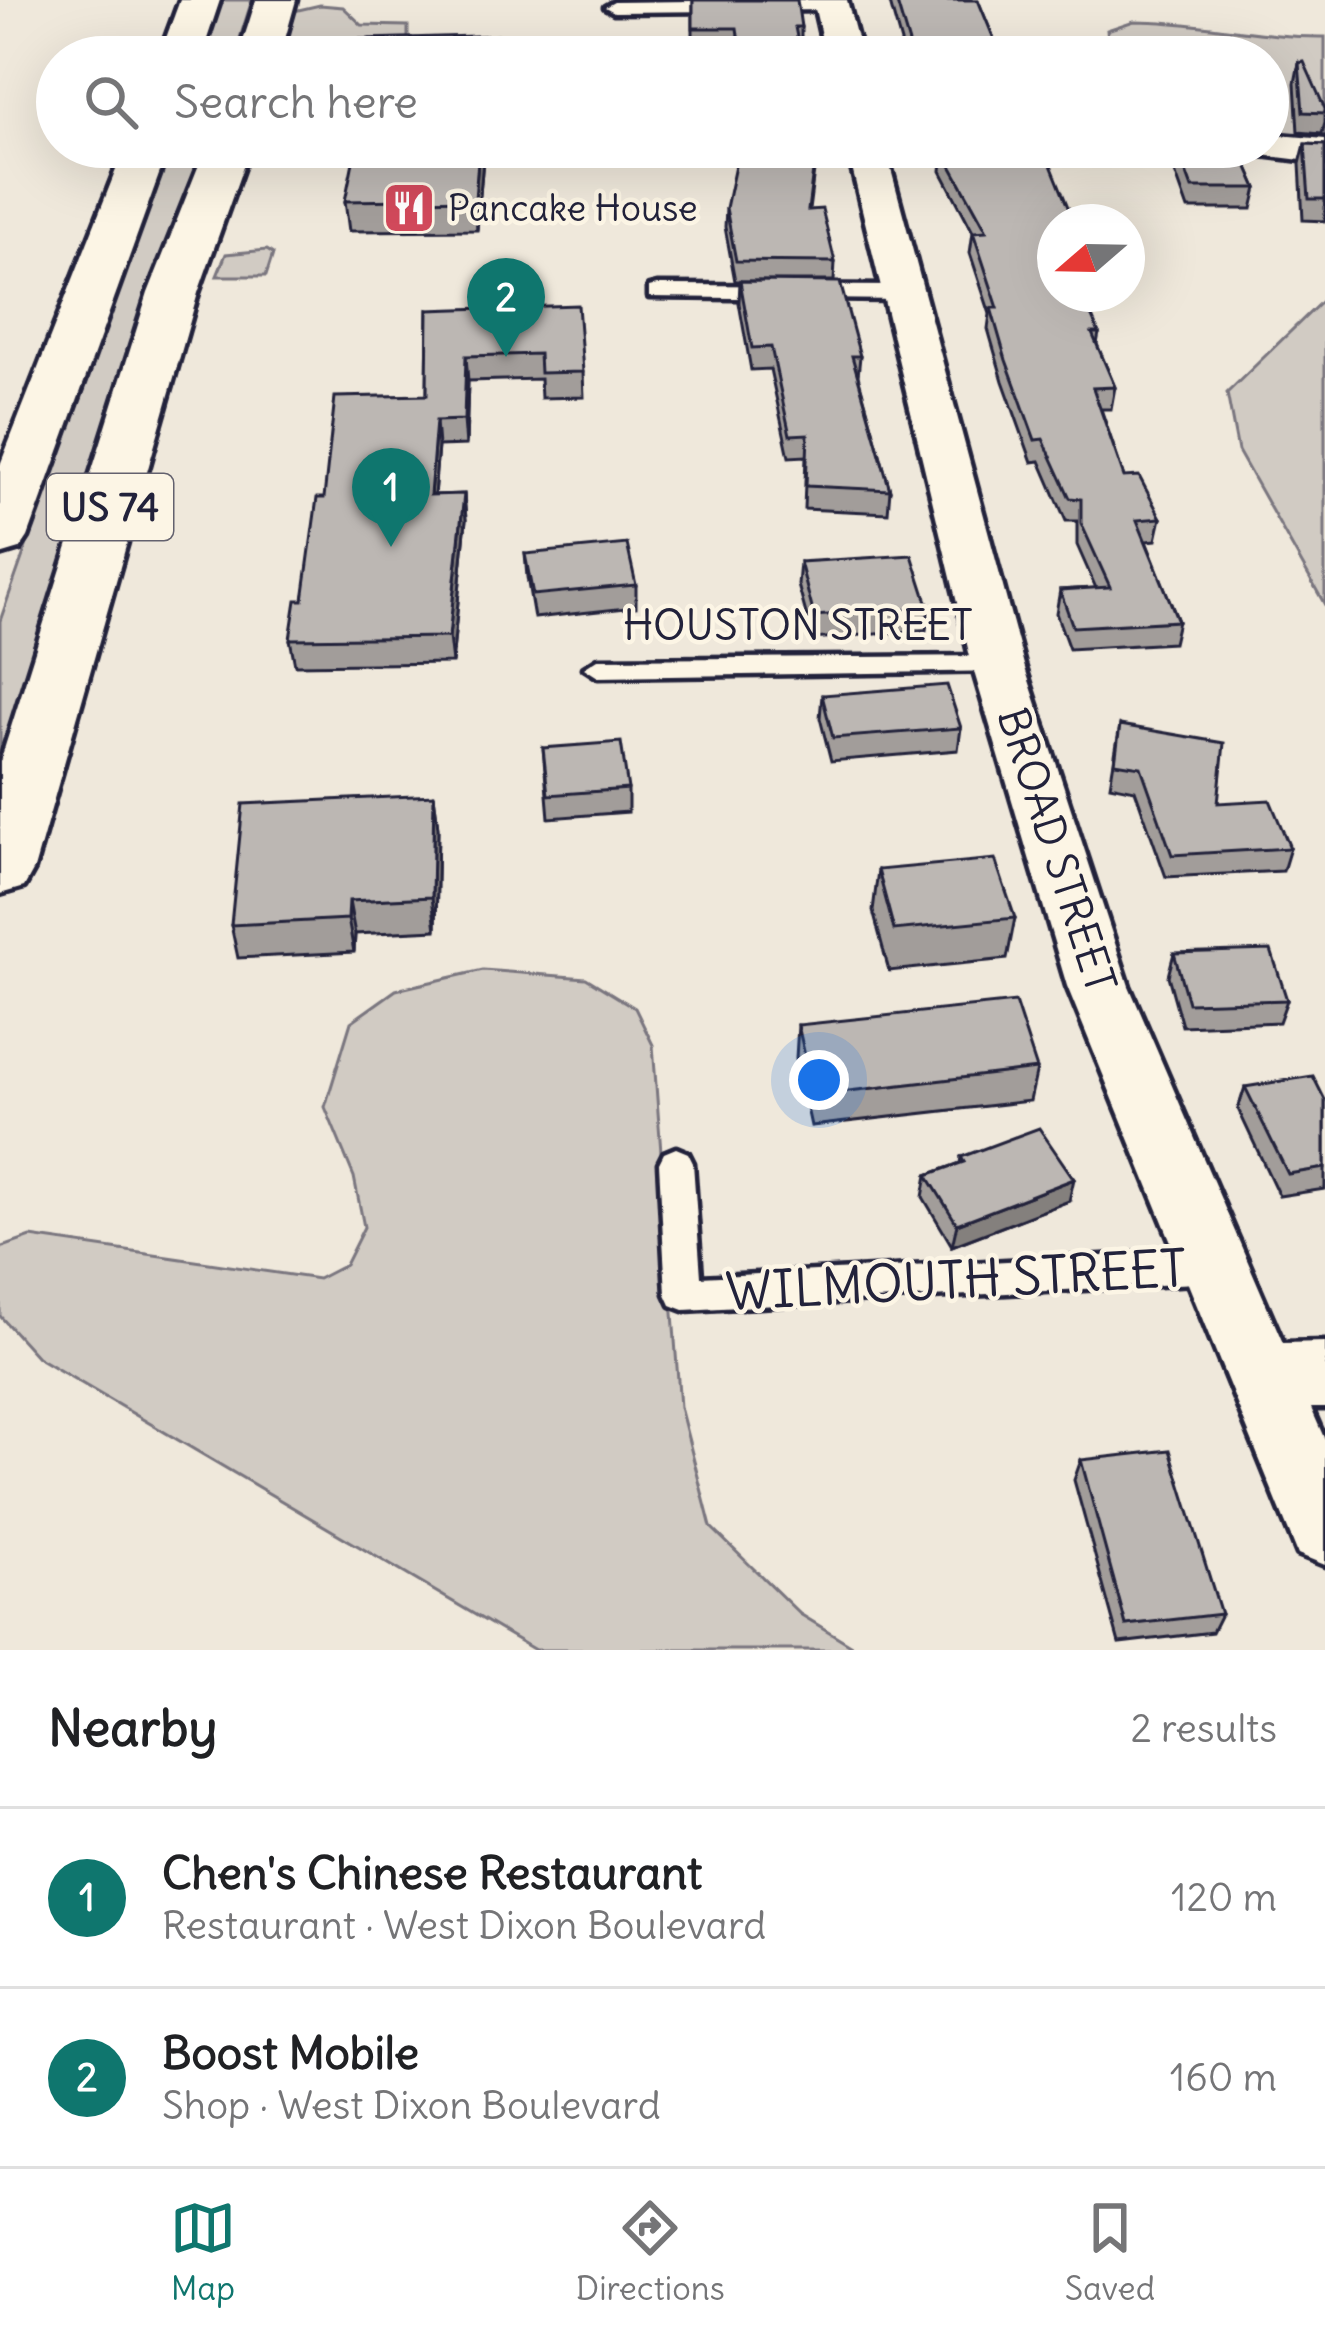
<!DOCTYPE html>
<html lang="en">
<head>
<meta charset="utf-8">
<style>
	body { margin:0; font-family:Delius,sans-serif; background:#f2f2f2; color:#202124 }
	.compass { position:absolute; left:1037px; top:204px; width:108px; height:108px; border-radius:50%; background:#fff; box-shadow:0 12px 48px #0002; rotate:250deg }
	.you { position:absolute; left:819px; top:1080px; width:42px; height:42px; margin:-30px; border:9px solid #fff; border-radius:50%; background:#1a73e8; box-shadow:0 0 0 18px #1a73e833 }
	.badge { display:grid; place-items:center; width:78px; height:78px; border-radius:50%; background:#0f766e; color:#fff; font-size:39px; font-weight:700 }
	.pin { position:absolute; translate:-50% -99px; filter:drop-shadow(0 3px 6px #0008) }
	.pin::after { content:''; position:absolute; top:63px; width:42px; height:36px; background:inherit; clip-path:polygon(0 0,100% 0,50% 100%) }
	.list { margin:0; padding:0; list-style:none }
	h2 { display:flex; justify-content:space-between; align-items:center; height:156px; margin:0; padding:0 48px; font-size:51px }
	h2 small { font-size:39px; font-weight:400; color:#757577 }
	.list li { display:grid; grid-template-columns:78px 1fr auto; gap:36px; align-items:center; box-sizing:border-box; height:180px; padding:0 48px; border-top:3px solid #e0e0e0 }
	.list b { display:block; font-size:45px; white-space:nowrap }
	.list p { margin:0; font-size:39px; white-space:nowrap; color:#757577 }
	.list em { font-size:39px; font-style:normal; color:#757577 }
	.icon { flex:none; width:66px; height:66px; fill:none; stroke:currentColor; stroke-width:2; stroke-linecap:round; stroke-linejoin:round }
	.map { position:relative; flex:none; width:1325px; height:1650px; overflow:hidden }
	.search { position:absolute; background:#fff; box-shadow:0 12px 48px #0002; left:36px; right:36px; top:36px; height:132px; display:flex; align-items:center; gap:30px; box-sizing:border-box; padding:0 42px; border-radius:66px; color:#757577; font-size:45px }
	.sheet { height:516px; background:#fff }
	nav { display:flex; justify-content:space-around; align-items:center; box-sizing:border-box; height:168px; border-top:3px solid #e0e0e0; background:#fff; font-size:33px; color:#757577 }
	nav a { display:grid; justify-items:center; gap:6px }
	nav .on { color:#0f766e }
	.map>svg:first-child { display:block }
	.green { fill:#d1cbc3; stroke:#7a767f; stroke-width:3 }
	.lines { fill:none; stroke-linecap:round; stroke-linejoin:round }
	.service-casing { stroke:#22223b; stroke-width:9 }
	.minor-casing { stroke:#22223b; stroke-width:9 }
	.trunk-casing { stroke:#22223b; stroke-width:9 }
	.service { fill:#fcf5e5; fill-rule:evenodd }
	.minor { fill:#fcf5e5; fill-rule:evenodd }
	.trunk { fill:#fcf5e5; fill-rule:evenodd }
	.wall { fill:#a29d9a; stroke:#22223b; stroke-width:3 }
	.shaded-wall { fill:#84807d; stroke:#22223b; stroke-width:3 }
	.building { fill:#bcb7b3; stroke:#22223b; stroke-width:3 }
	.labels { text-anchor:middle; stroke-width:9; stroke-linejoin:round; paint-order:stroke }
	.far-poi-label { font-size:36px; fill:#22223b; stroke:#fcf5e5; text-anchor:start }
	.shield { fill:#fcf5e5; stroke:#63616e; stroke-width:3 }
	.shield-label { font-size:39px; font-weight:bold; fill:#22223b }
	.street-label { font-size:42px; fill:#22223b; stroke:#fcf5e5 }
	.near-street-label { font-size:51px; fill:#22223b; stroke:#fcf5e5 }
</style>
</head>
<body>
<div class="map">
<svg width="1325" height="1650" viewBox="0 0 1325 1650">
	<rect width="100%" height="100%" fill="#efe8db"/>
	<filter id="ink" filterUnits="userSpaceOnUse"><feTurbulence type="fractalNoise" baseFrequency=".00833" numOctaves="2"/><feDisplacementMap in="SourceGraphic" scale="24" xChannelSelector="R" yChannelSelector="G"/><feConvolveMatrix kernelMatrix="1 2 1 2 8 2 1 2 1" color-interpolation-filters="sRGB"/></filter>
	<g filter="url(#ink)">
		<g class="green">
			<path d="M218,0H252L234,57H198Z"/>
			<path d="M320,5L343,7L362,25L408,26V38L345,39L342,53L284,46L294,11Z"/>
			<path d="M1134,21C1198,21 1260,38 1325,37V151L1268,146V57H1110L1107,30Z"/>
			<path d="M166,147H206L0,809V621Z"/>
			<path d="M267,250L273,254L266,276H217L226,254Z"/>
			<path d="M1325,298V605L1238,451L1227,393Z"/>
			<path d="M483,970L586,978L635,1008L653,1045L680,1407L711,1527L800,1614L859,1650H535L37,1357L0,1316V1248L31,1237L318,1279L345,1265L364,1227L354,1177L325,1107L351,1022L396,990Z"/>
		</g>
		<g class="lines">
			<g class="service-casing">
				<g id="service">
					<path d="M782,0H832L839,5L830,10L614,12L605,7L614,2Z"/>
					<path d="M657,285L903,286L914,293L903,300L649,297V287Z"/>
					<path d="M998,656L1012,665L1008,671L598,677L584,668L598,659Z"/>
					<path d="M676,1148L688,1153L693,1163L701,1277L1215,1250L1228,1255L1233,1266L1228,1277L1215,1282L684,1310L671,1305L666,1294L659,1163L664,1153Z"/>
				</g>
			</g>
			<g class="minor-casing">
				<g id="minor">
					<path d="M813,0H847L862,57H826Z"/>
					<path d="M1268,134L1325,139V163L1254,154L1250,147H1268Z"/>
					<path d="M847,147H885L1024,665L1129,986L1283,1343L1325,1342V1408H1311L1325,1440V1565L1298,1554L1067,986L972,665Z"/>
				</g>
			</g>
			<g class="trunk-casing">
				<g id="trunk">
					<path d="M180,0H220L201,57H159Z"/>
					<path d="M256,0H296L280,57H238Z"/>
					<path d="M125,147H169L28,537L20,549L0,555V465Z"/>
					<path d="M206,147H250L198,293L34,869L24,887L0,894V762L148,293Z"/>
				</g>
			</g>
			<use href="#service" class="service"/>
			<use href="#minor" class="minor"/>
			<use href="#trunk" class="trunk"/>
		</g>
		<g class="wall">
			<path d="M693,0L801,27V45H799L801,57H739L737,46H693Z"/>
			<path d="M889,0H978L996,44L995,57H905Z"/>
			<path d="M1299,63L1325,109V123L1322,134L1298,132L1295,83Z"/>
			<path d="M1305,144L1325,145V221L1303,220L1300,164Z"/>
			<path d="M359,147H484L477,230L349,231L345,201L358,157Z"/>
			<path d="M941,147H1040L1055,294L1099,333L1097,344L1115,387L1111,409H1101L1124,477L1161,518L1156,540L1146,541L1178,621L1173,643L1069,649L1056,613L1060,590L1096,588L1077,545V521H1066L1040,461L1032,462L1003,381L988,329L990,314L970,253L973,232L941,171L943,152Z"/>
			<path d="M1166,147H1239L1257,188L1252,209H1188Z"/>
			<path d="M815,163L809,210L835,262L834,281H735L725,227L726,208Z"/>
			<path d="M740,281L860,356L858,376L890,490L888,513L804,509L806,456L789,457L770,369L751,370L739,303Z"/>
			<path d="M428,310L583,372L584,397L541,398L540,379L468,381L466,445L438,446L434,495L464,494L466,520L452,663L295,665L290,639L303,600L324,498L427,395Z"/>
			<path d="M525,554L636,585V607L534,618L527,577Z"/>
			<path d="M800,562L929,608L926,630L813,639L798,585Z"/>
			<path d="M822,695L961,728L958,750L831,761L820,718Z"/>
			<path d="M1120,725L1218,803L1290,848L1283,871L1166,877L1135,790L1110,785Z"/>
			<path d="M543,748L628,789V812L549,818Z"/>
			<path d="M434,795L438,828L436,930L355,934L354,952L238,958L231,925Z"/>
			<path d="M878,870L1015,918L1007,959L889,971L873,911Z"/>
			<path d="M1174,953L1287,1000L1279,1022L1182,1026L1168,976Z"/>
			<path d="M798,1025L1037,1069L1030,1101L811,1126L796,1058Z"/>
			<path d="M1245,1087L1325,1100V1189L1279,1196L1238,1109Z"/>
			<path d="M961,1157L1069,1201L952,1246L923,1197L927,1175L960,1163Z"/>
			<path d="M1081,1460L1221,1614L1212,1632L1119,1643L1074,1480Z"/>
		</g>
		<g class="shaded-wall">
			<path d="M479,147H484L477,230L475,199Z"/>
			<path d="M466,356L468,381L466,445L464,420Z"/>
			<path d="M436,421L438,446L432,521L430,495Z"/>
			<path d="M464,494L466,520L452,663L449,637Z"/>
			<path d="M434,795L438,828L436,930L432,897Z"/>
			<path d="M349,901L355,934L354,952L348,919Z"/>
			<path d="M1074,1179L1069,1201L952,1246L957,1224Z"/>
		</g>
		<g class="building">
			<path d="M693,0H797L801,27H795L801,57H741L737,28H693Z"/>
			<path d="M896,0H978L996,44L970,45L976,57H913Z"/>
			<path d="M509,35V57H368L370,39Z"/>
			<path d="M1304,62L1325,109V113L1303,112L1299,63Z"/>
			<path d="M1305,144L1325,145V199H1309Z"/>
			<path d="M359,147H479L475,199L345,201L354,157H358Z"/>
			<path d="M739,147H816L808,210L822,209L835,262L736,261L726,208Z"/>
			<path d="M952,147H1040L1047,155L1074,222H1055V294H1082L1099,333H1092L1115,387L1093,388L1124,477L1139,476L1161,518L1137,520L1178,621L1073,627L1060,590L1110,587L1081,523V499L1070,498L1043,439L1035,440L1006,360L991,308H998L973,232L987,231L943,151L954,150Z"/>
			<path d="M1177,147H1239L1257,188H1192Z"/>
			<path d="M740,281L840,282L860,356H852L890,490L806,486L808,434L790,435L771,347L752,348Z"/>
			<path d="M578,305L583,372L540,373L539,354L466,356L464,420L436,421L430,495L464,494L449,637L290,639L296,600H303L317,498H324L335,397L427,395L428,310Z"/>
			<path d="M627,544L636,585L533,595L525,554Z"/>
			<path d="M912,555L929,608L814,616L800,562Z"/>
			<path d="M947,685L961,728L833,738L822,695Z"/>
			<path d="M1120,725L1224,743L1218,803L1270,800L1290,848L1172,855L1141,767L1115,763Z"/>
			<path d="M621,742L628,789L548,795L543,748Z"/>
			<path d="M434,795L432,897L349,901L348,919L231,925L243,804Z"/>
			<path d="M995,859L1015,918L894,930L878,870Z"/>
			<path d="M1271,950L1287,1000L1188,1003L1174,953Z"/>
			<path d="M1015,1002L1037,1069L814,1095L798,1025Z"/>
			<path d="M1313,1076L1325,1100V1168L1288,1174L1245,1087Z"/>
			<path d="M1039,1128L1074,1179L957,1224L927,1175L964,1162L961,1157Z"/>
			<path d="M1170,1450L1221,1614L1126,1625L1081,1460Z"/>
		</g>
	</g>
	<defs>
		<g id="restaurant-square" transform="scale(2.7)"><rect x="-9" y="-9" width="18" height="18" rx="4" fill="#d1495b" stroke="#fcf5e5"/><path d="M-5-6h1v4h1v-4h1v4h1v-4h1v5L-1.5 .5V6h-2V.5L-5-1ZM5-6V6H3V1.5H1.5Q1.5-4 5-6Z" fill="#fff"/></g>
	</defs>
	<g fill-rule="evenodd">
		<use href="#restaurant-square" x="409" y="208"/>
	</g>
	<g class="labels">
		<g class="far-poi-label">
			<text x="448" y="221">Pancake House</text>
		</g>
		<rect class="shield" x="47" y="474" width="126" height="66" rx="9"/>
		<g class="shield-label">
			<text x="110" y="521">US 74</text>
		</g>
		<g class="street-label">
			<text x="798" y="640">HOUSTON STREET</text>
			<text transform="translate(1057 850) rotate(72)" y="15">BROAD STREET</text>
		</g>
		<g class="near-street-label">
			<text transform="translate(956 1280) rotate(-3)" y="18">WILMOUTH STREET</text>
		</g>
	</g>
</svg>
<svg class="compass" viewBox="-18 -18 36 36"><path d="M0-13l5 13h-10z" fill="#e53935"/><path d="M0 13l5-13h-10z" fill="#757577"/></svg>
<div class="you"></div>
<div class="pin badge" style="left:391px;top:547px">1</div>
<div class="pin badge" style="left:506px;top:357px">2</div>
<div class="search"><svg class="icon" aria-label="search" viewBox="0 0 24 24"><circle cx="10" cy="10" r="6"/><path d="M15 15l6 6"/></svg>Search here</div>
</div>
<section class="sheet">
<h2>Nearby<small>2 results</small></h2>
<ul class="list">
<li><span class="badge">1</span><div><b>Chen's Chinese Restaurant</b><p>Restaurant · West Dixon Boulevard</p></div><em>120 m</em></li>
<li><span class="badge">2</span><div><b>Boost Mobile</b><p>Shop · West Dixon Boulevard</p></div><em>160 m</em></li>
</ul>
</section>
<nav>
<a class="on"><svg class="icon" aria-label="map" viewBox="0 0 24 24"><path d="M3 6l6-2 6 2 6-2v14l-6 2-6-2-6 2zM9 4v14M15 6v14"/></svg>Map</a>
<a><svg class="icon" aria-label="directions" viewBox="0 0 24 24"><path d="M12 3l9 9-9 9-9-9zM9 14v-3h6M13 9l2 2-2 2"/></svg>Directions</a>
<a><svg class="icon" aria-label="saved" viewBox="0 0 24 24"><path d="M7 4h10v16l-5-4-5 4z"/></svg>Saved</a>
</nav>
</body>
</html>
